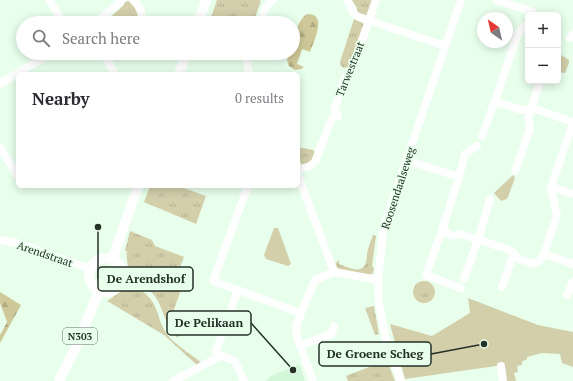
<!DOCTYPE html>
<html lang="en">
<head>
<meta charset="utf-8">
<style>
	body { margin:0; font-family:"PT Serif",serif; background:#f7f7f7; color:#2b2b33 }
	.controls { position:absolute; right:12px; top:12px; display:grid; overflow:hidden; border-radius:6px; box-shadow:0 2px 10px #0003 }
	.controls button { width:36px; height:36px; display:grid; place-items:center; padding:0; border:0; border-bottom:1px solid #e1e1e2; background:#fff; color:#2b2b33; font:20px sans-serif }
	.compass { position:absolute; left:477px; top:12px; width:36px; height:36px; border-radius:50%; background:#fff; box-shadow:0 2px 10px #0003; rotate:326deg }
	.list { margin:0; padding:0; list-style:none }
	h2 { display:flex; justify-content:space-between; align-items:center; height:52px; margin:0; padding:0 16px; font-size:17px }
	h2 small { font-size:13px; font-weight:400; color:#7c7c81 }
	.icon { flex:none; width:22px; height:22px; fill:none; stroke:currentColor; stroke-width:2; stroke-linecap:round; stroke-linejoin:round }
	.map { position:relative; flex:none; width:573px; height:381px; overflow:hidden }
	.search { position:absolute; background:#fff; box-shadow:0 2px 10px #0003; left:16px; top:16px; width:284px; height:44px; display:flex; align-items:center; gap:10px; box-sizing:border-box; padding:0 14px; border-radius:22px; color:#7c7c81; font-size:15px }
	.panel { position:absolute; background:#fff; box-shadow:0 2px 10px #0003; left:16px; top:72px; width:284px; height:116px; border-radius:6px }
	.map>svg:first-child { display:block }
	.built { fill:#d3f6d8 }
	.grass { fill:url(#grass-tufts) }
	.forest { fill:url(#forest-firs) }
	.green { fill:#d3cfab }
	.lines { fill:none; stroke-linecap:round; stroke-linejoin:round }
	.minor { stroke:#fff; stroke-width:8 }
	.major { stroke:#fff; stroke-width:10 }
	.labels { text-anchor:middle; stroke-width:3.5; stroke-linejoin:round; paint-order:stroke }
	.shield { fill:#e8ffec; stroke:#606e62; stroke-width:1 }
	.shield-label { font-size:10px; font-weight:bold; fill:#253027 }
	.street-label { font-size:11px; fill:#253027; stroke:#e8ffec }
	.leader { fill:none; stroke:#253027; stroke-width:1.5 }
	.callout-dot { fill:#253027; stroke:#e8ffec; stroke-width:1.5 }
	.callout { fill:#e8ffec; stroke:#253027; stroke-width:1.5 }
	.callout-label { font-size:12px; text-anchor:middle; font-weight:bold; fill:#253027 }
</style>
</head>
<body>
<div class="map">
<svg width="573" height="381" viewBox="0 0 573 381">
	<defs>
		<pattern id="grass-tufts" width="24" height="20" patternUnits="userSpaceOnUse"><rect width="24" height="20" fill="#d3cfab"/><path d="M3 7l-1-3M5 7V3M7 7l1-3M15 17l-1-3M17 17v-4M19 17l1-3" fill="none" stroke="#b5b293"/></pattern>
		<pattern id="forest-firs" width="22" height="20" patternUnits="userSpaceOnUse"><rect width="22" height="20" fill="#cfc999"/><path d="M5 1l3.5 6h-7zM16 11l3.5 6h-7z" fill="#b2ad84"/></pattern>
	</defs>
	<rect width="100%" height="100%" fill="#e8ffec"/>
	<path class="built" d="M299,364L305,381H266L271,376Z"/>
	<g class="grass">
		<path d="M217,0H259L261,1L253,23H209Z"/>
		<path d="M352,0H372L366,17L355,11L357,8Z"/>
		<path d="M354,19L363,23L364,25L349,67L344,68L341,66L340,62Z"/>
		<path d="M298,147L313,150L315,152L314,160L302,166L300,161H298Z"/>
		<path d="M150,186H178L206,196L196,224L144,202Z"/>
		<path d="M130,231L152,240L155,246L184,257L174,283L182,287L172,315L184,320L178,338C165,327 164,308 154,295C147,286 138,286 131,280C130,274 125,256 127,251H125Z"/>
		<path d="M373,235L376,236L372,266L374,268L373,273L370,275L338,269L335,264L339,260V264C352,269 366,276 367,256C367,249 371,241 373,235Z"/>
		<circle cx="106" cy="275" r="9"/>
		<circle cx="424" cy="292" r="11"/>
		<path d="M133,286C163,300 153,318 170,338C179,347 192,355 202,363L197,365L164,335L107,301C114,297 126,286 133,286Z"/>
		<path d="M374,306L379,334L375,335L365,308Z"/>
		<path d="M387,360L395,381H348L346,376Z"/>
	</g>
	<g class="forest">
		<path d="M307,14C328,13 314,41 310,52L302,49L297,64L304,67L301,69L295,70L289,66L287,61L289,53H293C293,42 297,19 307,14Z"/>
		<path d="M0,292L21,305L0,343V335L7,322L0,303Z"/>
	</g>
	<g class="green">
		<path d="M130,1L139,12L138,21L135,20L130,23H104L124,5V2Z"/>
		<path d="M558,53L569,60V63L565,73L558,72Z"/>
		<path d="M513,175L515,178L508,197L507,199L501,201L494,193Z"/>
		<path d="M274,228H278L291,264L288,266L266,259L264,255Z"/>
		<path d="M468,298L538,325L573,332V367L562,363L560,354L542,353L527,357V360L522,361V365L517,366L518,372L514,373L516,381H505L503,365L405,379L390,324L432,336L470,313Z"/>
	</g>
	<g class="lines">
		<g class="minor">
			<path d="M49,0L63,23"/>
			<path d="M133,0C140,6 144,15 140,23"/>
			<path d="M347,0L355,15L359,17L445,46"/>
			<path d="M497,0L533,12L532,15"/>
			<path d="M96,23L122,0"/>
			<path d="M260,23L266,7L273,0"/>
			<path d="M528,23L518,33L495,101L521,110L535,109L573,122"/>
			<path d="M570,38L573,35"/>
			<path d="M103,53L115,74"/>
			<path d="M249,53C246,61 246,67 250,74"/>
			<path d="M0,84L51,53"/>
			<path d="M482,136L495,101"/>
			<path d="M0,148L18,176"/>
			<path d="M406,160L459,177L443,227L447,233L453,236L460,234L510,250L519,259L534,264L541,260L544,254L557,215L551,187L573,123"/>
			<path d="M298,170L310,166L315,162L331,120L334,117L338,116L334,110L345,78L352,69L376,0"/>
			<path d="M515,171L530,129V124L528,119L540,81"/>
			<path d="M298,175L334,272"/>
			<path d="M459,177L465,154L477,146"/>
			<path d="M248,186L213,281L301,313L315,280L334,272L378,280"/>
			<path d="M551,187L573,194"/>
			<path d="M443,227L426,275L461,288"/>
			<path d="M0,240L17,243L90,269"/>
			<path d="M544,254L573,264"/>
			<path d="M464,279L478,240L490,199"/>
			<path d="M502,287L514,253"/>
			<path d="M238,290L216,351L219,357L222,356L235,361L244,381"/>
			<path d="M567,295L573,282"/>
			<path d="M301,313L296,327L297,337L313,381"/>
			<path d="M301,345L332,334L334,326"/>
			<path d="M501,366L503,381"/>
			<path d="M173,381L219,357"/>
			<path d="M401,381L387,343L379,304L378,280L384,226L461,0"/>
		</g>
		<g class="major">
			<path d="M198,23L206,0"/>
			<path d="M179,74L187,53"/>
			<circle cx="106" cy="275" r="17"/>
			<path d="M112,260L138,186"/>
			<path d="M59,381L76,347L99,291"/>
		</g>
	</g>
	<g class="labels">
		<rect class="shield" x="63" y="328" width="34" height="16" rx="3"/>
		<g class="shield-label">
			<text x="80" y="340">N303</text>
		</g>
		<g class="street-label">
			<text transform="translate(350 69) rotate(-68)" y="4">Tarwestraat</text>
			<text transform="translate(398 188) rotate(-72)" y="4">Roosendaalseweg</text>
			<text transform="translate(45 254) rotate(19)" y="4">Arendstraat</text>
		</g>
	</g>
	<path class="leader" d="M98 227L98 279M293 370L251 323M484 344L431 354"/>
	<g class="callout-dot">
		<circle cx="98" cy="227" r="4"/>
		<circle cx="293" cy="370" r="4"/>
		<circle cx="484" cy="344" r="4"/>
	</g>
	<g class="callout">
		<rect x="98" y="267" width="95" height="24" rx="4"/>
		<rect x="167" y="311" width="84" height="24" rx="4"/>
		<rect x="319" y="342" width="112" height="24" rx="4"/>
	</g>
	<g class="callout-label">
		<text x="146" y="283">De Arendshof</text>
		<text x="209" y="327">De Pelikaan</text>
		<text x="375" y="358">De Groene Scheg</text>
	</g>
</svg>
<div class="controls">
<button>+</button>
<button>−</button>
</div>
<svg class="compass" viewBox="-18 -18 36 36"><path d="M0-13l5 13h-10z" fill="#e53935"/><path d="M0 13l5-13h-10z" fill="#7c7c81"/></svg>
<div class="search"><svg class="icon" aria-label="search" viewBox="0 0 24 24"><circle cx="10" cy="10" r="6"/><path d="M15 15l6 6"/></svg>Search here</div>
<section class="panel">
<h2>Nearby<small>0 results</small></h2>
<ul class="list">
</ul>
</section>
</div>
</body>
</html>
